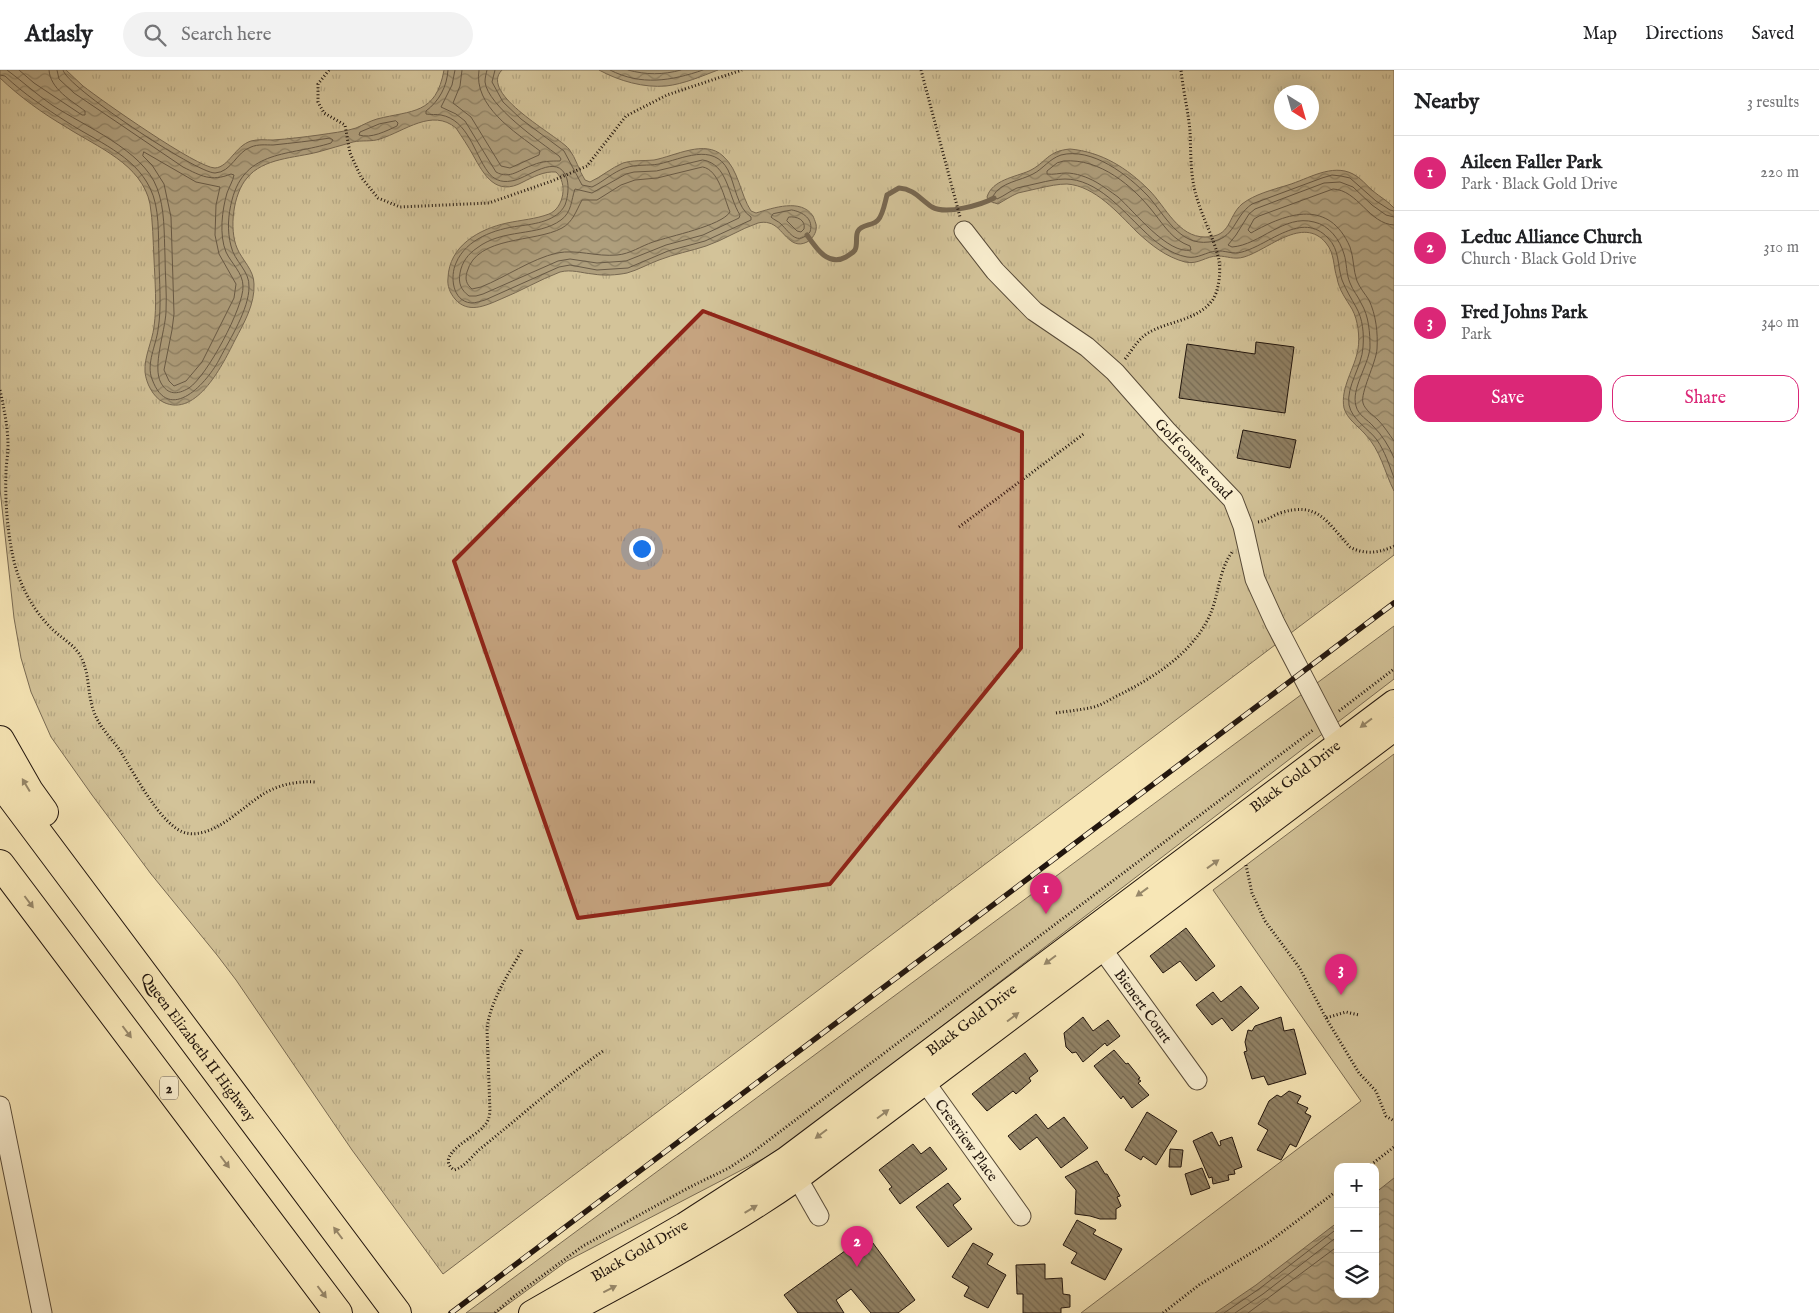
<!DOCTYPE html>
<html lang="en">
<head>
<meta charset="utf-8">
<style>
	body { margin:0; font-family:"IM FELL English",serif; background:#f2f2f2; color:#202124 }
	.controls { position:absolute; right:15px; bottom:15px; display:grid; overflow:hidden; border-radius:10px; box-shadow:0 5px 20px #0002 }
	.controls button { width:45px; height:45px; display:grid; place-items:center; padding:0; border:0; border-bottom:1px solid #e0e0e0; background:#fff; color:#202124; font:25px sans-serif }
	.compass { position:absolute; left:1274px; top:15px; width:45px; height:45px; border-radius:50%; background:#fff; box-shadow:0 5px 20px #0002; rotate:143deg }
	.you { position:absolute; left:641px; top:478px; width:18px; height:18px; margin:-12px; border:4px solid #fff; border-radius:50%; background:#1a73e8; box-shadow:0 0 0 8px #1a73e833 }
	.badge { display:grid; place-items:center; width:32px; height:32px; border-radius:50%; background:#db2777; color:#fff; font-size:16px; font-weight:700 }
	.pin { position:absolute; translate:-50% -41px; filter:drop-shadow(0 1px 2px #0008) }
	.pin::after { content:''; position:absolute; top:26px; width:18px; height:15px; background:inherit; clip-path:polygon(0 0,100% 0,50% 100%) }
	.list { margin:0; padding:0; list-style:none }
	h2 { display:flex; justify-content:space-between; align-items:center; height:65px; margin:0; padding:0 20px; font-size:21px }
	h2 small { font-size:16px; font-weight:400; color:#757577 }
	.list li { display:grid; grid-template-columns:32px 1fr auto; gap:15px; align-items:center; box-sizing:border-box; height:75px; padding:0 20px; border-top:1px solid #e0e0e0 }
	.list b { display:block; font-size:19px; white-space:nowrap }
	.list p { margin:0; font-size:16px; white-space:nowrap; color:#757577 }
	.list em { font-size:16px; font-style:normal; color:#757577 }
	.actions { display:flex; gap:10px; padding:15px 20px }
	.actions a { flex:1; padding:11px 0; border:1px solid #db2777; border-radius:15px; text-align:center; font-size:18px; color:#db2777 }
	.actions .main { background:#db2777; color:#fff }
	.icon { flex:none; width:28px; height:28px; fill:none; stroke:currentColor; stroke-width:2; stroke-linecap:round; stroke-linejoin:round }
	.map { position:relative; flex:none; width:1394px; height:1243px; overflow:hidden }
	header { display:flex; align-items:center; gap:30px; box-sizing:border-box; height:70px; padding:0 25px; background:#fff; border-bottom:1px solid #e0e0e0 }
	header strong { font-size:24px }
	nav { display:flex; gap:28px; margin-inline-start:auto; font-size:18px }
	.search { width:350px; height:45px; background:#f2f2f2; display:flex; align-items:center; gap:12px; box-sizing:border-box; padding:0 18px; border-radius:28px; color:#757577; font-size:19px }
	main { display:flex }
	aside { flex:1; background:#fff }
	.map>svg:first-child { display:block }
	.grass { fill:url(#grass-tufts); stroke:#7a6c54; fill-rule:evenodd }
	.park { fill:#d3c399; stroke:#7a6c54; fill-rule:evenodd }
	.water { fill:url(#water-waves); stroke:#776851 }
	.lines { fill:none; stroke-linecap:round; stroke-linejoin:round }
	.shore { stroke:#685a46; stroke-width:1 }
	.stream { stroke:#776851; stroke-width:5 }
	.building { fill:url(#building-back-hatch); stroke:#22160e }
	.minor-casing { stroke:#574a38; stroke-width:21 }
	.major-casing { stroke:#22160e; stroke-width:26 }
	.highway-casing { stroke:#22160e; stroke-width:30 }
	.path { stroke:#22160e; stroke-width:3; stroke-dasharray:1 2.5; stroke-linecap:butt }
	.minor { stroke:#faefd0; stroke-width:19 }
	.major { stroke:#f7e6b6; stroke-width:24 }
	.highway { stroke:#f7e6b6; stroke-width:28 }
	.rail-casing { stroke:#22160e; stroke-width:5.5 }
	.rail { stroke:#faefd0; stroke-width:4; stroke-dasharray:11; stroke-linecap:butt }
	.oneway { fill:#97886a }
	.marked { fill:#8f2418; fill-opacity:0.2; stroke:#8f2418; stroke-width:4; stroke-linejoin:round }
	.labels { text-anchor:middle; stroke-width:5; stroke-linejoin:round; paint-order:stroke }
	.shield { fill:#faefd0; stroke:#635748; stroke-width:1 }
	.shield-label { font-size:14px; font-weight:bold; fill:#22160e }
	.street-label { font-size:15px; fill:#22160e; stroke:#faefd0 }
</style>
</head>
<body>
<header>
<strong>Atlasly</strong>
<div class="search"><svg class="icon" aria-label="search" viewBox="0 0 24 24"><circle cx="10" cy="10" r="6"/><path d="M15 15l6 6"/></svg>Search here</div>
<nav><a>Map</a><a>Directions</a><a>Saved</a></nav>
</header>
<main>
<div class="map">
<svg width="1394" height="1243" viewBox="0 0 1394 1243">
	<defs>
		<pattern id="grass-tufts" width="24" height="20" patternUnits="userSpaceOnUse" patternTransform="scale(1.25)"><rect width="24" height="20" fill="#d3c399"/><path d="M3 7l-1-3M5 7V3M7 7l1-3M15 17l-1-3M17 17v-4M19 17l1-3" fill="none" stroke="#b5a783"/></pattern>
		<pattern id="water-waves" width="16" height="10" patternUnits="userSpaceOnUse" patternTransform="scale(1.25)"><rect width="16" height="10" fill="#af9f7d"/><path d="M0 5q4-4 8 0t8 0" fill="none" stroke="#8e8165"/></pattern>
		<pattern id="building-back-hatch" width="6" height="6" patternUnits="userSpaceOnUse" patternTransform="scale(1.25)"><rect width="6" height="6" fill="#918265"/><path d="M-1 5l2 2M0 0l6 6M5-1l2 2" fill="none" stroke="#766952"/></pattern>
	</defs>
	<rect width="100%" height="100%" fill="#f7e6b6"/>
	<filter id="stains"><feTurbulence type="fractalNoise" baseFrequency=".004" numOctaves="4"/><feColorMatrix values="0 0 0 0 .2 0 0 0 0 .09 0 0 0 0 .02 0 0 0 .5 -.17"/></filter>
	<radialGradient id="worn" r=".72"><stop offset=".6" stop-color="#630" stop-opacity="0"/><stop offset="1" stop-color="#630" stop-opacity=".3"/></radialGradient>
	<path class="grass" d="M0,0H1394V485L443,1204L352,1080L236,910L217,885L151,804L92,725L51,667L31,622L21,588L14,548L0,419ZM1282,22H1312V52H1282Z"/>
	<g class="park">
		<path d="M1394,556V609L782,1079L567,1191L496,1243H466Z"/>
		<path d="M1394,684V1243H1081L1361,1031L1213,820ZM1338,1097H1375V1224H1338Z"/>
	</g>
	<g class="water">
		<path d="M0,0H66C72,5 77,11 83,16C101,30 197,98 215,98C229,97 235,76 251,71C258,69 266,70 273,70C288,69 304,67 319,65C331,63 344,62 356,58C363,55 370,51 377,49C412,40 436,45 444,0H502C478,24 557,65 569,79C576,88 579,101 585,110L590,112C601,107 611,98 623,93C633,90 643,91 654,90C675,86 705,69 723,86C739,100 740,124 751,141L756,143C773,138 801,128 813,146C815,151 817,155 816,160C815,165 811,170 807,172C789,181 783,156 769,153C766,152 762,152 758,153C740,159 724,170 706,176C691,181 674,184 659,190C648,194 638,200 627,203C617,205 604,206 593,204C581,203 572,199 560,202C539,210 521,221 501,229C485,236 468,244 455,229C450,223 447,216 448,208C449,176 479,159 507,153C521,150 536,149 549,144C564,138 568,113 556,102C544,101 533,107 523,112C496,127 484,105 473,85C468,76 462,67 456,58C432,38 405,61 380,69C371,72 362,70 353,72C341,75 330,79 318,82C295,88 263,88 247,108C233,124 229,159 237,178C242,190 254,200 254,214C255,234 244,253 235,270C224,292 197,349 163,332C153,327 146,313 145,302C144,287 152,272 154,257C157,235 155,212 154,189C153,171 153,152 150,134C142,94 97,77 66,57C42,43 20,27 0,8Z"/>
		<path d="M599,0H718C702,6 684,14 666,16C644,18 619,11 599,0Z"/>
		<path d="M1070,79C1102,82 1127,98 1149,120C1166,137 1178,167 1205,167C1232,167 1227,147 1242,134C1255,124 1272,120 1288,115C1308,109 1332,93 1353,104C1361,108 1366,115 1373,121C1380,127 1388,131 1394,138V421C1384,401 1381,381 1365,364C1358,356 1347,349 1344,338C1340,318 1355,298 1358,279C1360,267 1358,250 1352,239C1346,229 1339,220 1337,208C1333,196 1335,184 1326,173C1303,145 1268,180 1244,187C1234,190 1227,186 1218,186C1205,186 1199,195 1185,192C1166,187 1151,175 1137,162C1118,143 1095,116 1067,114C1058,114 1049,116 1040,118C1033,120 1025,121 1018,123C1011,126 1005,130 998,134L989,131L987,127C992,110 1015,107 1029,101C1046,93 1047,81 1070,79Z"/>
		<path d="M1394,1108V1243H1215L1256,1215L1338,1152V1224H1375V1123Z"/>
	</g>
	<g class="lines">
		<g class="shore">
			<path d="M7,0C22,11 36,24 52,35C84,56 143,80 157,118C165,139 164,163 165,186C165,205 167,223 166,242C165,262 152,297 161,313C168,325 177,325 189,318C207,306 244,237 243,216C243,203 231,193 226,182C219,165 222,140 227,123C229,117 233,111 234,105L231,104C211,112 201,106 183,97L74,23L59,9L57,0"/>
			<path d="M19,0L34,13L82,45H85V41C72,31 50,19 49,0"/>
			<path d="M448,0C447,17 439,31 426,41V44C431,45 436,44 441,45C468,50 474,83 488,102C493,109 501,113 511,111C526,110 558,80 567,109C569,117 568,127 565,135C557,151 535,154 519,156C495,159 466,169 456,193C450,206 452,231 471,233C476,233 481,231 485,230L559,197L570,195L597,200L628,198L668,181L705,171L751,150V147C737,138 735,114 728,100C713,72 682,89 659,94C648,96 636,94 625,98C613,102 603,112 592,117L582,115L564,81L521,49L503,32L492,12L495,0"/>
			<path d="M455,0L452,15L441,37L456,44L465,51L496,102C510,110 520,99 533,95C542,91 551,91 560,91L561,89L559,86C540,72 488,36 485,12C485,8 486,4 487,0"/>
			<path d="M462,0L460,16L453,33L471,47L501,96L510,98L539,85L540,81C515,62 473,36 479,0"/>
			<path d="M610,0C641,16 671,11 703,0"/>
			<path d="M628,0C646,5 663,5 681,0"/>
			<path d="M0,5L5,6C24,24 45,38 67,52C96,71 134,85 150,118C160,138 158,165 159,187C159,211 162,236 158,260C156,275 146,294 152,309C169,356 208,312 220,288C230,269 249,239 249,217C250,201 234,191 231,176C227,161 228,145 232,130C245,79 290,86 331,73L333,70L330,68C311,71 292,73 273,75C266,75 258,74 251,77C236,82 232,102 215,103C196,103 65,16 63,0"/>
			<path d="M396,51L398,53L397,56C386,61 371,69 359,65L360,62L379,54Z"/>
			<path d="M144,82L196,112L220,117L216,135L215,165L219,184L236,214L234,228L202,292L186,311L174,316L169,311L164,300L172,260L174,244L171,147L164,114L152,95L143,86Z"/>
			<path d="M703,90C728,94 728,126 740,145L739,148L703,165L666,175L626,191L597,193L570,189L558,191L483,224L476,226H469C461,220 458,213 460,203C462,192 468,184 477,178C503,158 538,167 561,150C572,142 571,130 575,119L592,123L626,104L634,102L656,101Z"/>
			<path d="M1064,91C1100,88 1133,116 1154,143C1165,157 1173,170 1190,176L1191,180C1168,185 1134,141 1118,127C1111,122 1103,116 1096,112C1087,107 1076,103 1066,103C1060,103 1053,105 1047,104V101L1057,93Z"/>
			<path d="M703,97C719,100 724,128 730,142C721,156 670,166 653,172C641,176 630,184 617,185C596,187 577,179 557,183C531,189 506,207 481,217L472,219C466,214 465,209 467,202C477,165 535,173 562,158C573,152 576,141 582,130H597L621,115L635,110L657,108Z"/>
			<path d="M792,140C803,142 814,149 810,162C797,176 791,164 781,154C778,151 774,150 771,147L773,144Z"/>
			<path d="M1394,141L1390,140L1376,131L1350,108L1341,106L1332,105L1322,108L1252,134C1233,147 1236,169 1209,172C1179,176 1165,145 1148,126C1128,105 1092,77 1061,85C1049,89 1043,99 1033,104C1020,111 1001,112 993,126L997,129C1004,126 1010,121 1017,118C1024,116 1032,115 1039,113C1047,111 1057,109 1065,109C1097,109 1122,140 1143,160C1155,172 1170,184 1187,187C1198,189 1206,182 1216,181C1225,180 1233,185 1242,182C1269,175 1302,140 1328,168C1340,180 1337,195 1342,210C1346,220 1351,228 1356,237C1363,249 1364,264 1363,277C1362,297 1346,316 1349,335C1352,350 1369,359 1377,370C1385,382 1389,394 1394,408"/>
			<path d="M789,147C797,146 806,150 804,159L801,162L797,161L787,151Z"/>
			<path d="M1394,147L1386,145L1372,135L1353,117L1340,112L1324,113L1255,139L1249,144L1236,165L1228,175L1232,177C1260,175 1284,144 1314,152C1329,155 1340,170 1344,184C1347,193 1346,204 1350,213C1353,221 1358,226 1361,233C1369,246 1370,263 1370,278C1368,296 1351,319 1356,336C1358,345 1368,350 1373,356C1382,365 1389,376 1394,388"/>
			<path d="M1394,155C1369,154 1358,120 1333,119L1259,146L1254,149L1248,160L1251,163C1288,142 1329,129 1350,177C1354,188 1353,200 1357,211C1360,218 1365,224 1369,230C1376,245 1378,263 1377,279C1376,293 1360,323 1363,333C1365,340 1373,345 1378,350C1384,356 1389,364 1394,371"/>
			<path d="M1224,1243L1259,1219L1338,1158"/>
			<path d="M1235,1243L1263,1224L1338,1166"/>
			<path d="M1248,1243L1338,1176"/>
		</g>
		<path class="stream" d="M807,165C816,178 828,197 846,187C849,185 853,183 855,180C858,174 855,166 858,161C862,154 873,156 878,150C883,145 885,132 887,125L899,118C914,119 920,129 932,137C946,145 981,135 994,128"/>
	</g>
	<g class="building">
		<path d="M1256,272L1294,277L1285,343L1179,328L1187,274L1255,284Z"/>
		<path d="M1243,360L1296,370L1290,398L1237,388Z"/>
		<path d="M1186,858L1215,896L1196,911L1180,891L1163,903L1150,886Z"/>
		<path d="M1241,916L1259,938L1232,961L1222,948L1212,955L1196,935L1213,922L1221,932Z"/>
		<path d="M1083,947L1093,961L1108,950L1120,966L1107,976L1105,973L1083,992L1076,982L1072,983L1066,977L1064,963Z"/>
		<path d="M1281,947L1284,961L1294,959L1306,1004L1268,1015L1264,1006L1252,1009L1244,982L1247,981L1245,972L1248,960L1252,961L1255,956Z"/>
		<path d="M1114,980L1126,994L1128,993L1140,1008L1138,1009L1141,1011L1138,1013L1149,1025L1132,1038L1123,1026L1121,1029L1094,996Z"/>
		<path d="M1025,983L1038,1001L1029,1008L1031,1011L1016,1024L1013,1021L987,1041L972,1024Z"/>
		<path d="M1289,1021L1301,1026L1297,1033L1308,1038L1305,1043L1311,1046L1296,1077L1290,1074L1281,1090L1257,1080L1268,1060L1258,1054L1269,1031L1277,1025L1281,1027Z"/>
		<path d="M1147,1042L1177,1061L1156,1095L1143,1086L1141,1090L1125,1080Z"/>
		<path d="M1036,1044L1048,1059L1064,1047L1088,1078L1061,1098L1037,1067L1020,1080L1008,1066Z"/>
		<path d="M1212,1062L1219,1076L1221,1075L1220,1071L1232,1067L1242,1097L1234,1100L1235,1104L1228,1105L1229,1110L1213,1114L1212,1107L1209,1108L1193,1071Z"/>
		<path d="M913,1074L921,1084L930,1077L947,1099L900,1134L889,1119L892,1117L879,1100Z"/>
		<path d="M1170,1079L1183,1080L1181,1097H1169Z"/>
		<path d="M1097,1091L1105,1104H1107L1120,1126L1117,1127L1121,1136L1116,1139V1149H1100L1090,1146L1075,1144L1076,1120L1065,1107Z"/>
		<path d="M1202,1098L1210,1118L1191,1125L1185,1104Z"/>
		<path d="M948,1113L961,1129L953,1135L972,1159L948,1177L916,1137Z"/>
		<path d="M1077,1150L1096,1160L1093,1164L1122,1179L1105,1210L1071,1193L1077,1183L1063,1175Z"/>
		<path d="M867,1165L915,1230L898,1243H871L851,1219L836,1230L844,1243H798L784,1225Z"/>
		<path d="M973,1173L993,1184L987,1194L1006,1205L988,1238L964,1226L969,1217L952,1207Z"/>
		<path d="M1045,1194V1209L1062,1208L1063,1224L1070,1225V1237L1061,1238V1243H1023V1224H1017L1016,1195Z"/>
	</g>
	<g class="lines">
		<g class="minor-casing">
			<g id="minor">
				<path id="s1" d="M964,161L995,201L1034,241L1087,277L1115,302L1166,360L1233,430L1243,456L1255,509L1275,553L1338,674"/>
				<path id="s2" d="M1094,868L1197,1010"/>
				<path id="s3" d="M917,1001L1021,1146"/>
				<path d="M0,1036L42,1243"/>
				<path d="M791,1097L819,1146"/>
			</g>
		</g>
		<g class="major-casing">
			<g id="major">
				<path id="s4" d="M531,1243L684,1155L786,1089L1394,632"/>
				<path d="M567,1243C646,1201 725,1159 798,1108L1394,659"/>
			</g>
		</g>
		<g class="highway-casing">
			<g id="highway">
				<path d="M0,670L29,721L44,742"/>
				<path id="s5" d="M0,712L397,1243"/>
				<path d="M0,794L338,1243"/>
			</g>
		</g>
		<g class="path">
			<path d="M329,0L318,14V32L324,43L345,55L350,83L361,107L378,128L400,137L489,133L552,111L587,96L626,46L667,25L742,0"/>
			<path d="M921,0L960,147"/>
			<path d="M1125,289C1133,279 1137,270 1148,263C1168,251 1196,251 1212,231C1219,221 1221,202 1219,190C1214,168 1202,147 1196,125C1190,104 1191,82 1190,61C1188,40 1183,20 1181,0"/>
			<path d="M0,320C4,339 8,357 8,376C8,385 6,394 6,403C5,428 7,457 12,482C17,510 31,538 51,558C61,568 75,575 81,587C90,604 87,624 94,642C99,656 110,667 119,679C133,701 161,757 186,763C214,769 243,736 265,723C281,714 298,711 316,712"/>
			<path d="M1258,452C1266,451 1272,446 1280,443C1318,431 1326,451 1350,477C1364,485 1380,483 1394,476"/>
			<path d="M959,457L1085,363"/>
			<path d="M1339,641L1394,599"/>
			<path d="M1056,643C1068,641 1081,640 1094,637C1104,634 1112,628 1121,624C1156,606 1192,583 1209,547C1219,526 1218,502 1232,482"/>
			<path d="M1246,795L1252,823L1265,851L1299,897L1326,948L1346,942L1359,945"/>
			<path d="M522,880C508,905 490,931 487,959L490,1042C489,1048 488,1052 484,1056C476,1067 433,1085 454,1100C465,1097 472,1086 480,1079C521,1046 560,1011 603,981"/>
			<path d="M1326,948L1359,1003L1376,1021L1386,1046L1394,1051"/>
			<path d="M1368,1097L1394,1077"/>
			<path d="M495,1243L512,1228L583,1176L690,1117L729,1098L753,1082L1313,660"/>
			<path d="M1163,1243L1199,1215L1269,1172L1338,1120"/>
		</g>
		<use href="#minor" class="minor"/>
		<use href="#major" class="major"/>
		<use href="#highway" class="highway"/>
		<g class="rail-casing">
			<path id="rail" d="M451,1243L1394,533"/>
		</g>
		<use href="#rail" class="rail"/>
	</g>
	<defs><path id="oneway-solid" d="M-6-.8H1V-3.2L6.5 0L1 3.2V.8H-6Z" transform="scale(1.25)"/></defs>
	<g class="oneway">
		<use href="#oneway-solid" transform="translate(1366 653) rotate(143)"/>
		<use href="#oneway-solid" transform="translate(26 715) rotate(-121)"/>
		<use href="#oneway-solid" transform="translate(1213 794) rotate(-36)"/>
		<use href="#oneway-solid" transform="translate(1142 822) rotate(144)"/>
		<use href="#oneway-solid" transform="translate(29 832) rotate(53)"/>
		<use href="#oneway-solid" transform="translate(1050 890) rotate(143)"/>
		<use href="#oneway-solid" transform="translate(1013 947) rotate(-37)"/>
		<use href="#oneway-solid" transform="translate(127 962) rotate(53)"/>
		<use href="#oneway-solid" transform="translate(883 1044) rotate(-37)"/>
		<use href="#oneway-solid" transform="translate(821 1064) rotate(143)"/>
		<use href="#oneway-solid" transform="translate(225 1092) rotate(53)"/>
		<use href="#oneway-solid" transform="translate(751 1139) rotate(-31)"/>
		<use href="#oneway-solid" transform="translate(338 1163) rotate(-127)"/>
		<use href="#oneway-solid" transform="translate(610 1219) rotate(-27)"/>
		<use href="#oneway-solid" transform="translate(322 1222) rotate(53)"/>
	</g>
	<path class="marked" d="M703,241L1022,362L1021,578L830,814L578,848L454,491Z"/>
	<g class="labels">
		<rect class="shield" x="160" y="1006.5" width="18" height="23" rx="4"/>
		<g class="shield-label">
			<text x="169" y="1023">2</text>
		</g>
		<g class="street-label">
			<text dy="5" stroke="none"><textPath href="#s1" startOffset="325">Golf course road</textPath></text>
			<text dy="5" stroke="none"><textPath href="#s4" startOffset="935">Black Gold Drive</textPath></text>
			<text dy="5" stroke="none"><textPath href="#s2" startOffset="84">Bienert Court</textPath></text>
			<text dy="5" stroke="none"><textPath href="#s4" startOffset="530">Black Gold Drive</textPath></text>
			<text dy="5" stroke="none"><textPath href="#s5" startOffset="331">Queen Elizabeth II Highway</textPath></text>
			<text dy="5" stroke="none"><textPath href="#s3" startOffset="85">Crestview Place</textPath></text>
			<text dy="5" stroke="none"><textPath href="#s4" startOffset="125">Black Gold Drive</textPath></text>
		</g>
	</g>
	<rect width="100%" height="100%" filter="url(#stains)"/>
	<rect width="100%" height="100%" fill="url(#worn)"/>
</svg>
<div class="controls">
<button>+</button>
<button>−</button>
<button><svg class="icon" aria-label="layers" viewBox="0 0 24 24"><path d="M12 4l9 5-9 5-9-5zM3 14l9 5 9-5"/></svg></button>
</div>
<svg class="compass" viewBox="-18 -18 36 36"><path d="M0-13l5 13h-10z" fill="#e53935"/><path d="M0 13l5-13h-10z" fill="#757577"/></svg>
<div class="you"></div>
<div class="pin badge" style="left:1046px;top:844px">1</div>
<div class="pin badge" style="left:857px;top:1197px">2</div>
<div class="pin badge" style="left:1341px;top:925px">3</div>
</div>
<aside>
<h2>Nearby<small>3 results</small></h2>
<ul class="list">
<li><span class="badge">1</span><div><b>Aileen Faller Park</b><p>Park · Black Gold Drive</p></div><em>220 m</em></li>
<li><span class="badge">2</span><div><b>Leduc Alliance Church</b><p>Church · Black Gold Drive</p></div><em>310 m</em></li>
<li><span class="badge">3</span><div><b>Fred Johns Park</b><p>Park</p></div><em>340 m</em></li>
</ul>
<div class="actions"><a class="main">Save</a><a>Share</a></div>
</aside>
</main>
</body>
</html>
